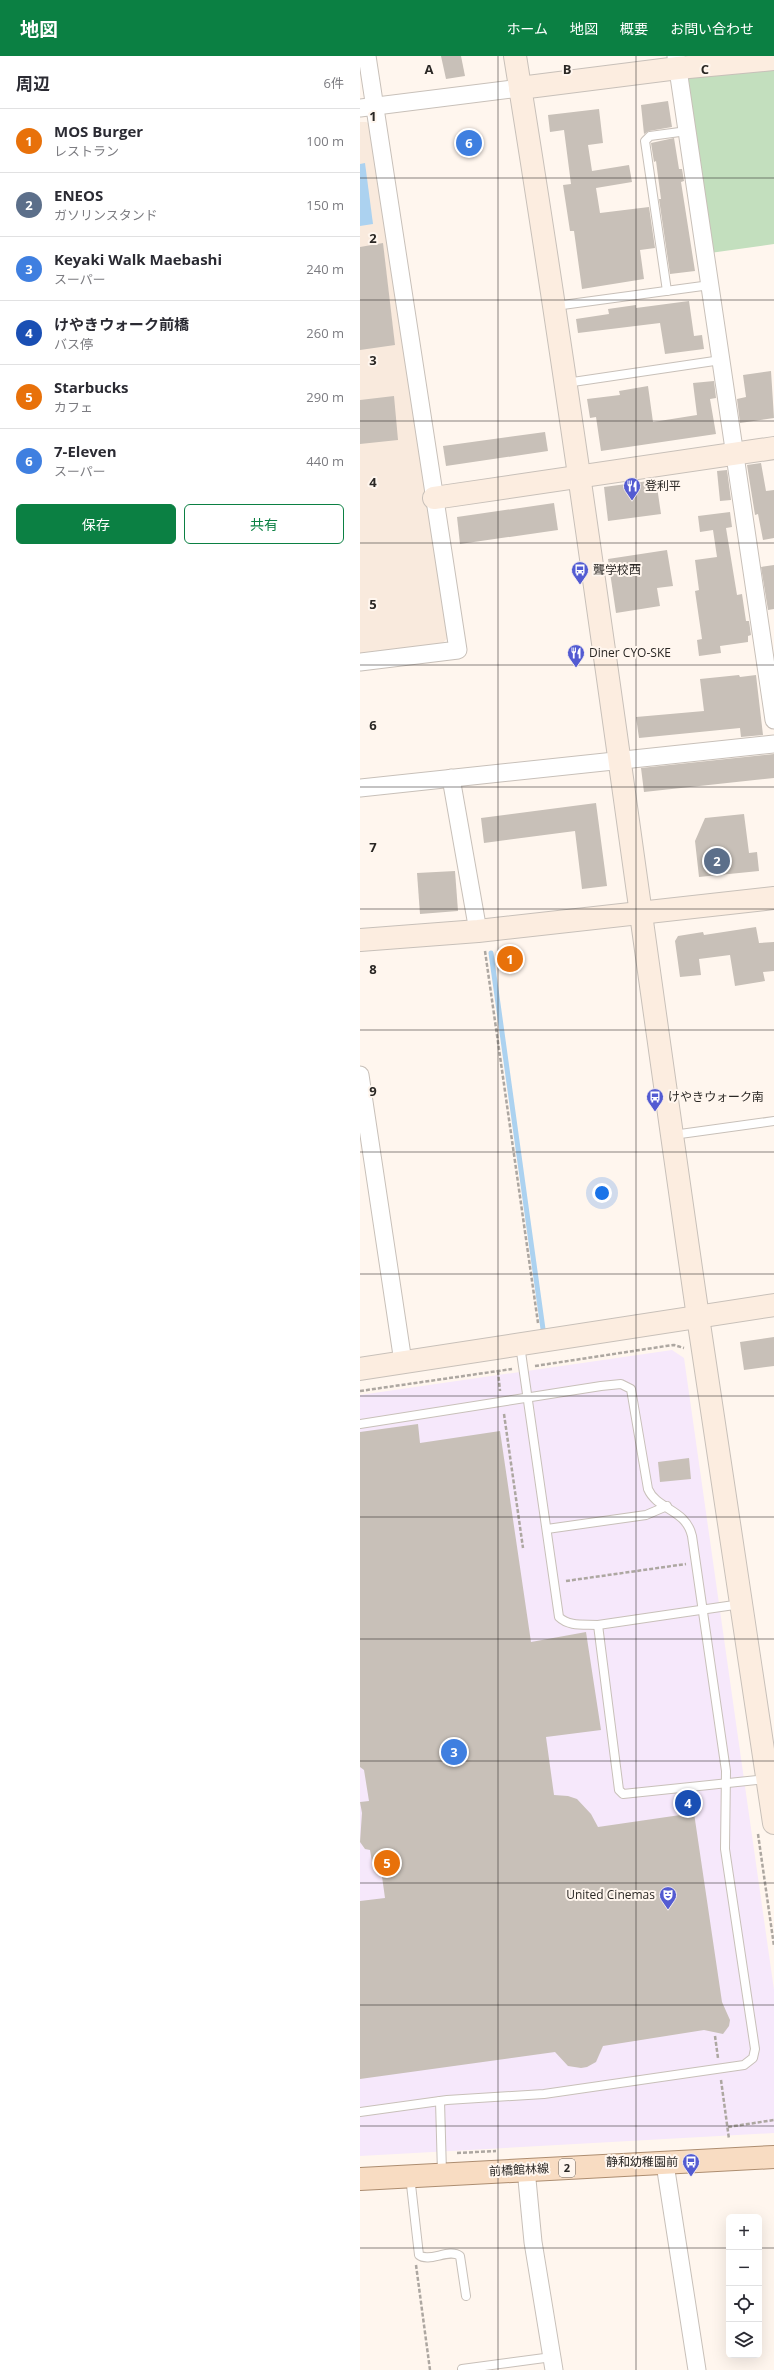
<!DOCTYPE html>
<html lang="ja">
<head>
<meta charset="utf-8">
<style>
	body { margin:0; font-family:"Open Sans","Noto Sans JP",sans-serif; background:#f7f7f7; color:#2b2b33 }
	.controls { position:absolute; right:12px; bottom:12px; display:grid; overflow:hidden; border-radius:6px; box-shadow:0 4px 16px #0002 }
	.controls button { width:36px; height:36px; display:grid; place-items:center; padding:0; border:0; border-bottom:1px solid #e1e1e2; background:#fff; color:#2b2b33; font:20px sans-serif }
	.you { position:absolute; left:242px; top:1137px; width:14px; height:14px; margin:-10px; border:3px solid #fff; border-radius:50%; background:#1a73e8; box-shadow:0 0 0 6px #1a73e833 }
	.badge { display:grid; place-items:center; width:26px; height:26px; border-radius:50%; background:#0b8043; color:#fff; font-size:13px; font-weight:700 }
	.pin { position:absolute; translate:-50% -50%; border:2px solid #fff; box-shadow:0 1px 4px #0006 }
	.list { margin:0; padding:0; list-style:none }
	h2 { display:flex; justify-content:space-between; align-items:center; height:52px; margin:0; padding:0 16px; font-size:17px }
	h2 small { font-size:13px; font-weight:400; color:#7c7c81 }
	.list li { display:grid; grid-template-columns:26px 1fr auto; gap:12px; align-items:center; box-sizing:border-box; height:64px; padding:0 16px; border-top:1px solid #e1e1e2 }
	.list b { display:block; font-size:15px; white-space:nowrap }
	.list p { margin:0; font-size:13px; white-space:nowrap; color:#7c7c81 }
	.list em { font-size:13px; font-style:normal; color:#7c7c81 }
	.actions { display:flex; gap:8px; padding:12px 16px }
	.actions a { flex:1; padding:9px 0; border:1px solid #0b8043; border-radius:6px; text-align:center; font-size:14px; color:#0b8043 }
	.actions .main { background:#0b8043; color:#fff }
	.icon { flex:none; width:22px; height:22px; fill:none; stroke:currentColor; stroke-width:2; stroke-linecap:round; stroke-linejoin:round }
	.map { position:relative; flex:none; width:414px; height:2314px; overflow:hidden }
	header { display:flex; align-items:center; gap:24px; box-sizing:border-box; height:56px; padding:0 20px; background:#0b8043; color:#fff }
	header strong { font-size:19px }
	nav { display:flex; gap:22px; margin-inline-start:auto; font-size:14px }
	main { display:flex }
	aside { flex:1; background:#fff }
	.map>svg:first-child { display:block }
	.commercial { fill:#f6e8fb }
	.built { fill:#f9eadd }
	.green { fill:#c3dfbe }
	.water { fill:#acd2f0 }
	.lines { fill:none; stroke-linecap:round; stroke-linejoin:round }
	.stream { stroke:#acd2f0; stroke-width:5 }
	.building { fill:#c8c0b8 }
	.lane-casing { stroke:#c8c0b9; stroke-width:10 }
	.street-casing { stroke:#c8c0b9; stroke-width:19 }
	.secondary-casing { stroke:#c8c0b9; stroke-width:24 }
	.primary-casing { stroke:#ad8d70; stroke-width:24 }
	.path { stroke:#ada7a1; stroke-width:2.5; stroke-dasharray:4 2; stroke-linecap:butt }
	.lane { stroke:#fff; stroke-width:8 }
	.street { stroke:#fff; stroke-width:17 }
	.secondary { stroke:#fcede0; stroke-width:22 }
	.primary { stroke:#f8dcc2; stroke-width:22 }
	.grid { fill:none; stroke:#2a2724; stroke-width:1; stroke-opacity:0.55 }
	.labels { text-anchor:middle; stroke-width:4; stroke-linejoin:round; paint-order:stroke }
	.shield { fill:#fff6ee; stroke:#6a6561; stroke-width:1 }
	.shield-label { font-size:11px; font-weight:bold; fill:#2a2724 }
	.poi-label { font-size:12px; fill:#2a2724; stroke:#fff6ee; text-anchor:start }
	.street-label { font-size:12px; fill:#2a2724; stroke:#fff6ee }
	.grid-label { font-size:13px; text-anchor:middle; font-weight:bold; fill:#2a2724; stroke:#fff6ee; stroke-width:4; stroke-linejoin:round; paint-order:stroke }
</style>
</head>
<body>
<header>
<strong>地図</strong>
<nav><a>ホーム</a><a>地図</a><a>概要</a><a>お問い合わせ</a></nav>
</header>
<main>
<aside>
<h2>周辺<small>6件</small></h2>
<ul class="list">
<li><span class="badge" style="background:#e8710a">1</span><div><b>MOS Burger</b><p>レストラン</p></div><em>100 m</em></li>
<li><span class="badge" style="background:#5c6f8a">2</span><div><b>ENEOS</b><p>ガソリンスタンド</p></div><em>150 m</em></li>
<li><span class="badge" style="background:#3f7fe0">3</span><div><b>Keyaki Walk Maebashi</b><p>スーパー</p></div><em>240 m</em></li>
<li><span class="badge" style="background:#1a4fb4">4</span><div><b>けやきウォーク前橋</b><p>バス停</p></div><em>260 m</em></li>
<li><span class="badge" style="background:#e8710a">5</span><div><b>Starbucks</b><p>カフェ</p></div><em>290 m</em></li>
<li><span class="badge" style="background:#3f7fe0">6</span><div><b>7-Eleven</b><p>スーパー</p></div><em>440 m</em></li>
</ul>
<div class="actions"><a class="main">保存</a><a>共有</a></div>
</aside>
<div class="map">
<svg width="414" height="2314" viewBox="0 0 414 2314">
	<rect width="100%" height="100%" fill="#fff6ee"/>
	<path class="commercial" d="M312,1294L324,1302L414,1934V2077L0,2100V1339Z"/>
	<path class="built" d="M0,66H6L14,71L88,582L77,592L0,600Z"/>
	<path class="green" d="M414,11V188L350,197L324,29L329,21Z"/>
	<path class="water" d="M5,107L13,168L0,170V108Z"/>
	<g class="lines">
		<path class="stream" d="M131,897L183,1273"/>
	</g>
	<g class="building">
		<path d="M81,0H101L105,20L86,23Z"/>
		<path d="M308,45L312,71L289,75L284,78L281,49Z"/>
		<path d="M239,53L243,87L228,89L232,115L269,109L272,126L236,132L240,157L289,151L295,192L280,194L284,223L222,233L214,175H210L203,129L211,128L204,74L190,76L188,59Z"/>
		<path d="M314,82L319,113H322L324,125L321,126L335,215L310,218L299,143H301L296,105L294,106L291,87Z"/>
		<path d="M23,187L35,289L0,294V191Z"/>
		<path d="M329,245L334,280L342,279L344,293L305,298L300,267L218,277L216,263L249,258L248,253L276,249V252Z"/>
		<path d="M411,315L414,362L380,367L377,343L386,341L383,319Z"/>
		<path d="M354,325L356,342L350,343L356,378L241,395L236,361L230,362L227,343L260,339L259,335L288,330L293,366L337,359L333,327Z"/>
		<path d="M34,340L38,384L0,388V344Z"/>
		<path d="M185,376L188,395L86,410L83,390Z"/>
		<path d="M401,407L406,435L414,434V482L403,484L398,458L395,459L387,409Z"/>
		<path d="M367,414L371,444L360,445L357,415Z"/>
		<path d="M296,424L301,458L248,465L244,431Z"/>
		<path d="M194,447L198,474L100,488L97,461Z"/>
		<path d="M370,456L372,471L366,472L377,539L382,538L386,565H389L391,579L388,580V586L360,590L361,597L339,600L337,584L342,583L335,535L339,534L335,504L357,501L353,474L340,476L338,460Z"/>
		<path d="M307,494L313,530L297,532L300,550L256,557L248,503Z"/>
		<path d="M414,509V553L408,554L401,511Z"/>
		<path d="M379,619L380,621L396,619L403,679L381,681L380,672L279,682L276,661L344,655L340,623Z"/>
		<path d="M414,698V722L284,736L281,712Z"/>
		<path d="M236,747L247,830L222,833L215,775L124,787L121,762Z"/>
		<path d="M384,758L389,797L397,796L399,815L339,821L335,785L345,762Z"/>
		<path d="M95,815L98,855L60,858L57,817Z"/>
		<path d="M396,871L399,887L414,886V915L403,916L405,925L375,930L370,899L339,903L341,919L320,921L315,885L318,880L343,876L344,879Z"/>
		<path d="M414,1281V1310L384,1314L380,1286Z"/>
		<path d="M58,1368L60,1387L140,1375L171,1586L226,1576L241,1674L186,1681L194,1739L208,1740L217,1743L231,1758L238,1771L334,1757L362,1946L370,1964L369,1970L363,1978L344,1974L243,1990L236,2006L227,2011L221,2012L208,2010L195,1996L0,2023V1845L25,1842L20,1806H12L10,1794L5,1793L0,1786L2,1757L0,1746L9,1745L4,1714L0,1711V1376Z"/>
		<path d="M329,1402L331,1423L300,1426L298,1406Z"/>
	</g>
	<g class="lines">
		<g class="lane-casing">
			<g id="lane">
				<path d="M307,235L285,85L290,80L327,75"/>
				<path d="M195,250L350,229"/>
				<path d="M206,327L361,304"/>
				<path d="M313,1079L414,1065"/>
				<path d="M160,1289L199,1561C209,1571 225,1568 238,1569L381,1548"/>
				<path d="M0,1368L241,1330L261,1328L271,1333L288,1433C297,1454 326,1453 332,1480L366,1715L365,1793L395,1993L393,2002L384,2009L184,2038L87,2044L0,2056"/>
				<path d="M187,1473L286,1459L307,1450"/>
				<path d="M238,1569L259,1734L263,1738L407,1723"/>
				<path d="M80,2045L82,2117"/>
				<path d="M50,2120L59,2199C69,2207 89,2192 100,2200L106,2240"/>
				<path d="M102,2313L192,2301"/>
			</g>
		</g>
		<g class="street-casing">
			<g id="street">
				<path d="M316,0L414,664"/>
				<path d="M0,52L160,32"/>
				<path d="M0,606L98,594L7,0"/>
				<path d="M91,722L118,875"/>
				<path d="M0,732L414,688"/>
				<path d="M0,1019L43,1306"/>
				<path d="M305,2108L337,2314"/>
				<path d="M166,2113L173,2186L194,2314"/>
			</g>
		</g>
		<g class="secondary-casing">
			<g id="secondary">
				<path d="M155,0C223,419 277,841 338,1261C362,1430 390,1598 414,1767"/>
				<path d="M160,32L318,12L414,3"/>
				<path d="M74,442L414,392"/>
				<path d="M0,884L118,875L414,842"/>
				<path d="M0,1313L414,1249"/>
			</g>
		</g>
		<g class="primary-casing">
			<path id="primary" d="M0,2123L414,2101"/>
		</g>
		<g class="path">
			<path d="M125,895L178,1267"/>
			<path d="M175,1310L306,1290L314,1289L324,1292"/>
			<path d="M138,1315L140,1335"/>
			<path d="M0,1335L152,1313"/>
			<path d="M144,1358L163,1492"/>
			<path d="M206,1525L326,1508"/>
			<path d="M398,1778L414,1890"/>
			<path d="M355,1980L358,2002"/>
			<path d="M361,2024L369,2083"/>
			<path d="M368,2071L414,2064"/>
			<path d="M97,2097L136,2095"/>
			<path d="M56,2209L70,2314"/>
		</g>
		<use href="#lane" class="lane"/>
		<use href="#street" class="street"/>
		<use href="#secondary" class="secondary"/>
		<use href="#primary" class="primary"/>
	</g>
	<path class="grid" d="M138,0V2314M276,0V2314M0,122H414M0,244H414M0,365H414M0,487H414M0,609H414M0,731H414M0,853H414M0,974H414M0,1096H414M0,1218H414M0,1340H414M0,1461H414M0,1583H414M0,1705H414M0,1827H414M0,1949H414M0,2070H414M0,2192H369M399,2192H414"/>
	<defs>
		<g id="restaurant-pin" transform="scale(0.9)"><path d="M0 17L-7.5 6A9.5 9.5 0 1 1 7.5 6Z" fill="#535bd2" stroke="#fff6ee"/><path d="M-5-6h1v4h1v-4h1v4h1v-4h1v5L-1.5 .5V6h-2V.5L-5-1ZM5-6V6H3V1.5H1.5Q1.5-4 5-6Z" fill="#fff"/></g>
		<g id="bus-pin" transform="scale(0.9)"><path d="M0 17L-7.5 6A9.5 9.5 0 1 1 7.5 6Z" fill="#535bd2" stroke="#fff6ee"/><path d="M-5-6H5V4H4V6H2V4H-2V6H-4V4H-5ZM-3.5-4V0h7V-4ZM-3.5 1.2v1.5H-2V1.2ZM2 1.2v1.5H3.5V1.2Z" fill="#fff"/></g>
		<g id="theatre-pin" transform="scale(0.9)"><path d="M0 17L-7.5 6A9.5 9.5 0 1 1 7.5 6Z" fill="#535bd2" stroke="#fff6ee"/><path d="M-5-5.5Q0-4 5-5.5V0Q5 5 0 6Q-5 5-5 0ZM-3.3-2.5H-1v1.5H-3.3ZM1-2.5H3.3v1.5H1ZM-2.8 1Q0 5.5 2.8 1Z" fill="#fff"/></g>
	</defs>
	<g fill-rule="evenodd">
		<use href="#restaurant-pin" x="272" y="430"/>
		<use href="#bus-pin" x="220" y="514"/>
		<use href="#restaurant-pin" x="216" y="597"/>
		<use href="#bus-pin" x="295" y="1041"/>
		<use href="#theatre-pin" x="308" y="1839"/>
		<use href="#bus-pin" x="331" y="2106"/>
	</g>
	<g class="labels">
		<rect class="shield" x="199" y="2103" width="16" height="18" rx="3"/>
		<g class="shield-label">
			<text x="207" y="2116">2</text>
		</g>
		<g class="poi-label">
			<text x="285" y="434">登利平</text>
			<text x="233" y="518">聾学校西</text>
			<text x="229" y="601">Diner CYO-SKE</text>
			<text x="308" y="1045">けやきウォーク南</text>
			<text x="295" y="1843" text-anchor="end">United Cinemas</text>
			<text x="318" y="2110" text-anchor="end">静和幼稚園前</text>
		</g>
		<g class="street-label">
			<text transform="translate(159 2114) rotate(-3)" y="4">前橋館林線</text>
		</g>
	</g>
	<g class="grid-label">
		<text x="69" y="18">A</text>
		<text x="207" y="18">B</text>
		<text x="345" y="18">C</text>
		<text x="13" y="65">1</text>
		<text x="13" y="187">2</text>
		<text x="13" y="309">3</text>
		<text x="13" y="431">4</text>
		<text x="13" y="553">5</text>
		<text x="13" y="674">6</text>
		<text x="13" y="796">7</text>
		<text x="13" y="918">8</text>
		<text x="13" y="1040">9</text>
	</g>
</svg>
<div class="controls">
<button>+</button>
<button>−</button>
<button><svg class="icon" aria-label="locate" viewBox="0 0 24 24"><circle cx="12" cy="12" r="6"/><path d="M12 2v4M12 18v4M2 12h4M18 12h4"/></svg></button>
<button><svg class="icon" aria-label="layers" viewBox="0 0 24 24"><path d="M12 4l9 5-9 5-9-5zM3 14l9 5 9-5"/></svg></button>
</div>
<div class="you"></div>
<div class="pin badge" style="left:150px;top:903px;background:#e8710a">1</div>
<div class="pin badge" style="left:357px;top:805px;background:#5c6f8a">2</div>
<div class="pin badge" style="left:94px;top:1696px;background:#3f7fe0">3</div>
<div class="pin badge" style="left:328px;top:1747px;background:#1a4fb4">4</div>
<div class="pin badge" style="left:27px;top:1807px;background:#e8710a">5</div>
<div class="pin badge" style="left:109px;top:87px;background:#3f7fe0">6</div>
</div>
</main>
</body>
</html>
